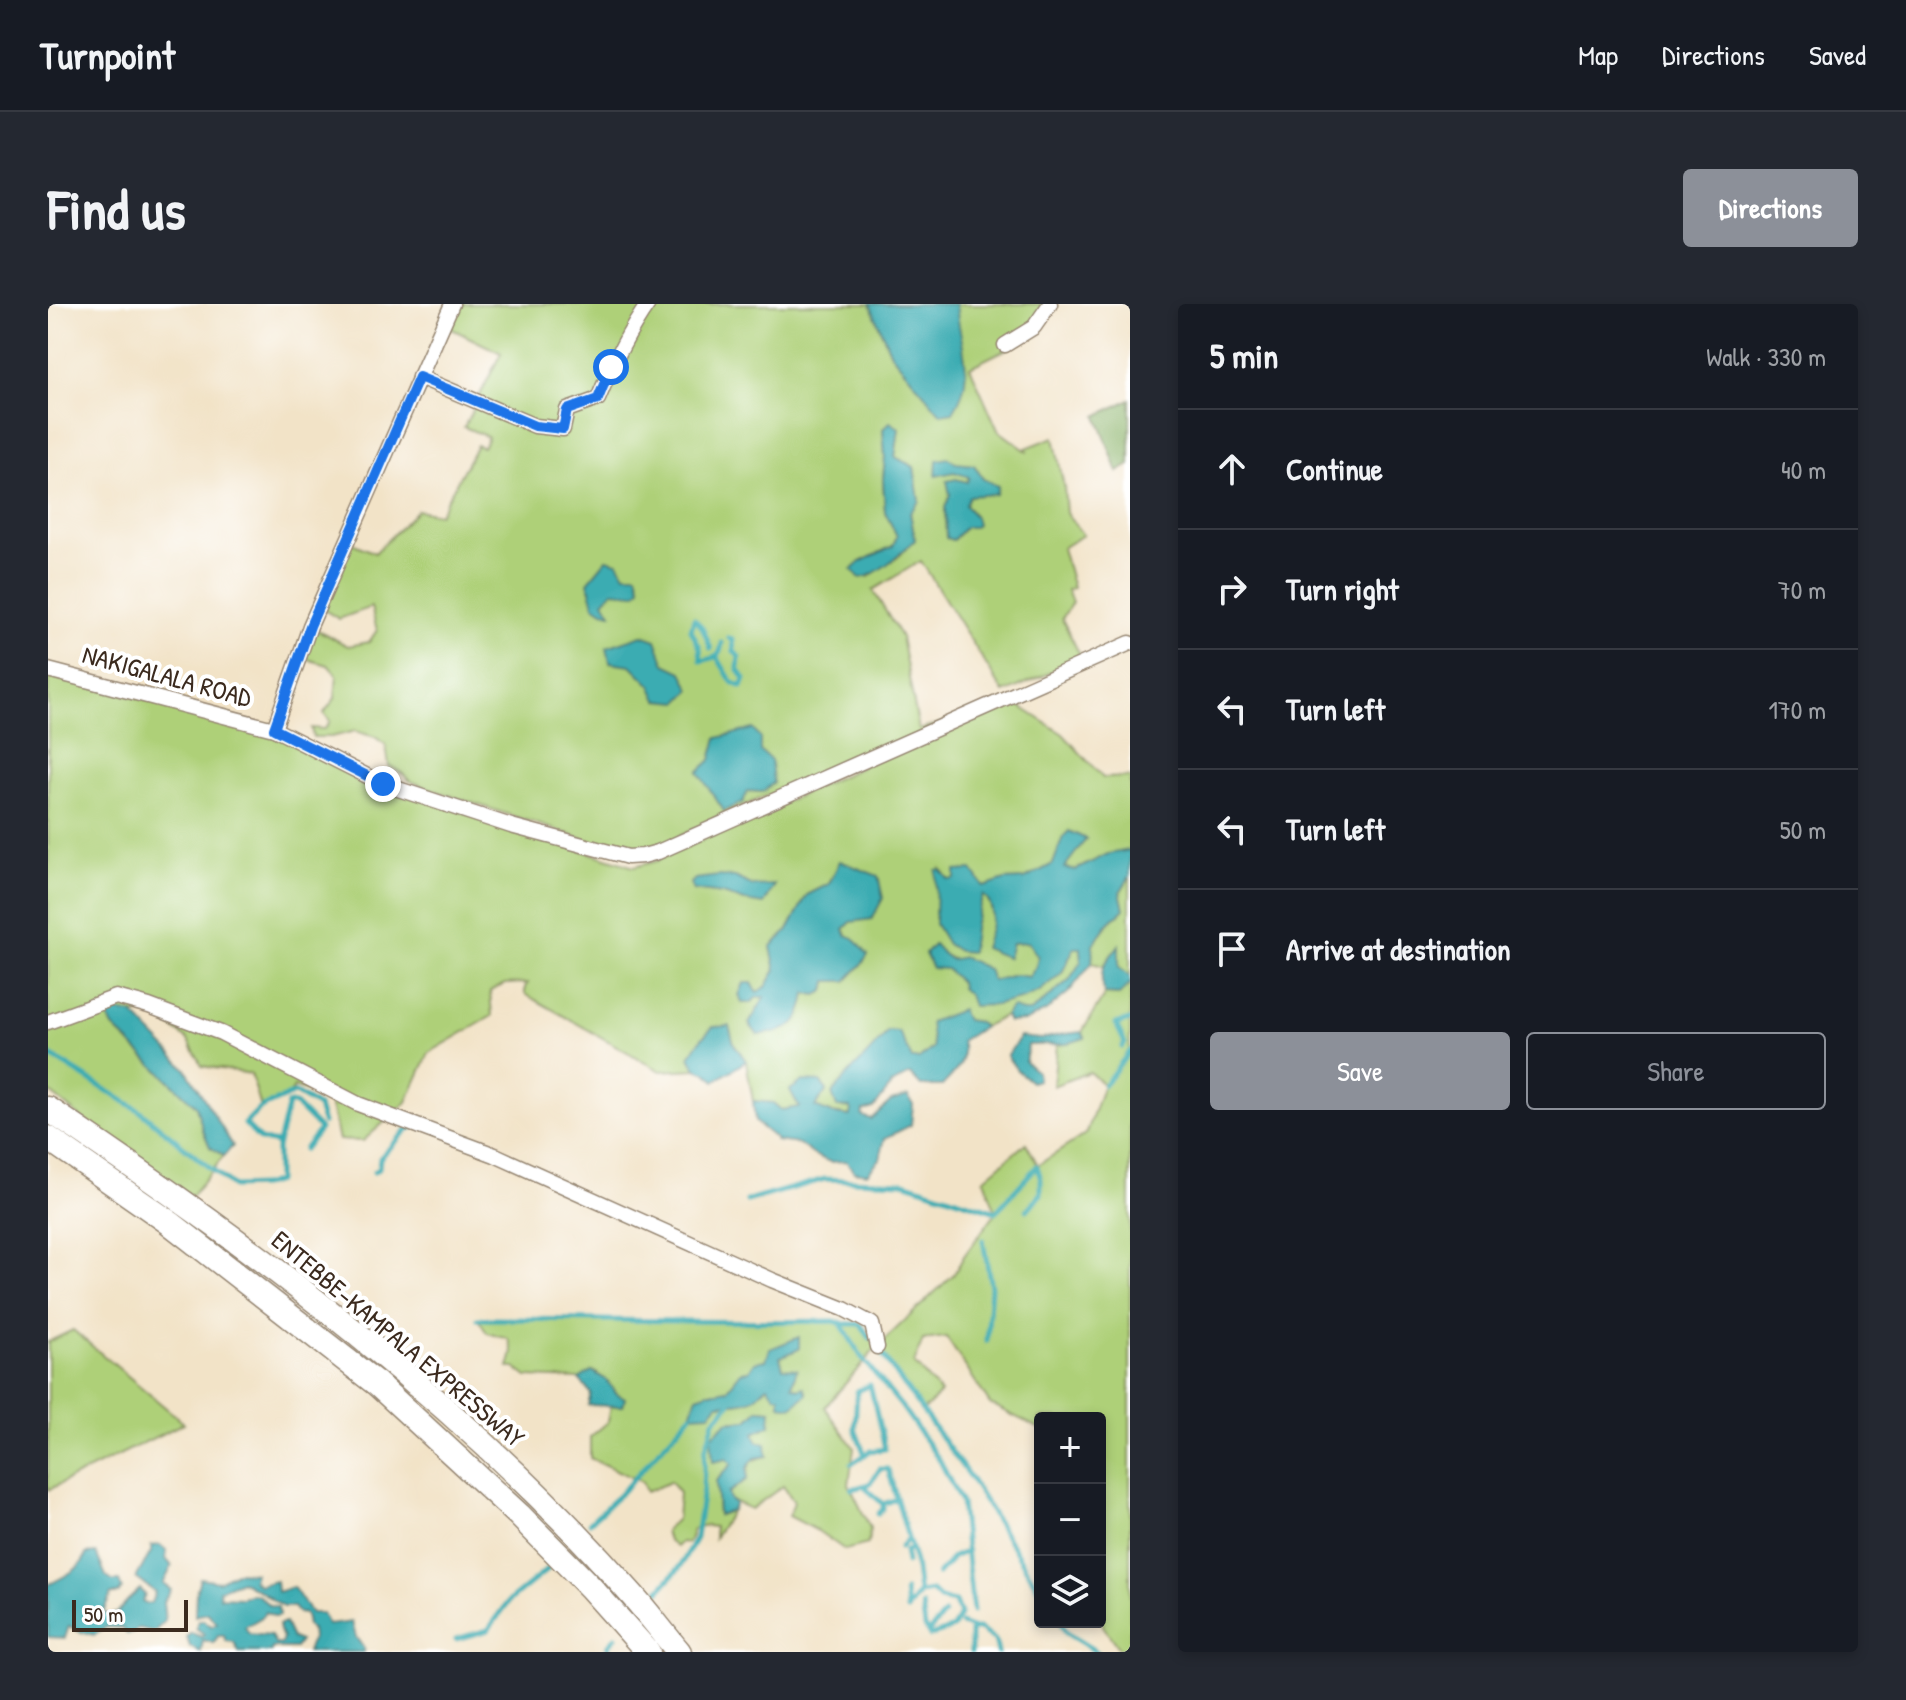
<!DOCTYPE html>
<html lang="en">
<head>
<meta charset="utf-8">
<style>
	body { margin:0; font-family:"Patrick Hand",sans-serif; background:#242831; color:#f1f3f6 }
	.controls { position:absolute; right:24px; bottom:24px; display:grid; overflow:hidden; border-radius:8px; box-shadow:0 4px 12px #0003 }
	.controls button { width:72px; height:72px; display:grid; place-items:center; padding:0; border:0; border-bottom:2px solid #363941; background:#171b24; color:#f1f3f6; font:40px sans-serif }
	.scale { position:absolute; left:24px; bottom:20px; width:116px; box-sizing:border-box; padding-left:8px; border:4px solid #3b2a1e; border-top:0; font-size:22px; line-height:28px; white-space:nowrap; color:#3b2a1e; -webkit-text-stroke:6px #fff; paint-order:stroke }
	.stop { position:absolute; width:24px; height:24px; margin:-18px; border:6px solid #1a73e8; border-radius:50%; background:#fff }
	.stop.end { background:#1a73e8; border-color:#fff; box-shadow:0 2px 8px #0008 }
	.list { margin:0; padding:0; list-style:none }
	h2 { display:flex; justify-content:space-between; align-items:center; height:104px; margin:0; padding:0 32px; font-size:34px }
	h2 small { font-size:26px; font-weight:400; color:#9ea1a6 }
	.list li { display:grid; grid-template-columns:52px 1fr auto; gap:24px; align-items:center; box-sizing:border-box; height:120px; padding:0 32px; border-top:2px solid #363941 }
	.list b { display:block; font-size:30px; white-space:nowrap }
	.list em { font-size:26px; font-style:normal; color:#9ea1a6 }
	.actions { display:flex; gap:16px; padding:24px 32px }
	.actions a { flex:1; padding:18px 0; border:2px solid #8c9099; border-radius:8px; text-align:center; font-size:28px; color:#8c9099 }
	.actions .main { background:#8c9099; color:#fff }
	.icon { flex:none; width:44px; height:44px; fill:none; stroke:currentColor; stroke-width:2; stroke-linecap:round; stroke-linejoin:round }
	.map { position:relative; flex:none; width:1082px; height:1348px; overflow:hidden; border-radius:8px }
	header { display:flex; align-items:center; gap:48px; box-sizing:border-box; height:112px; padding:0 40px; background:#171b24; border-bottom:2px solid #363941 }
	header strong { font-size:38px }
	nav { display:flex; gap:44px; margin-inline-start:auto; font-size:28px }
	.intro { display:flex; align-items:center; justify-content:space-between; box-sizing:border-box; height:192px; padding:0 48px }
	h1 { margin:0; font-size:56px }
	.button { padding:20px 36px; border-radius:8px; background:#8c9099; color:#fff; font-size:28px; font-weight:700 }
	main { display:flex; gap:48px; padding:0 48px }
	aside { flex:1; background:#171b24; border-radius:8px; box-shadow:0 4px 12px #0003 }
	.map>svg:first-child { display:block }
	.green { fill:#aed078; stroke:#747d4b; stroke-width:2; fill-rule:evenodd }
	.forest { fill:#8ab268; stroke:#626e43; stroke-width:2 }
	.water { fill:#3aacb2; stroke:#3a6b68; stroke-width:2 }
	.lines { fill:none; stroke-linecap:round; stroke-linejoin:round }
	.stream { stroke:#3aacb2; stroke-width:5 }
	.street-casing { stroke:#968672; stroke-width:17 }
	.highway-casing { stroke:#968672; stroke-width:27 }
	.street { stroke:#fff; stroke-width:14 }
	.highway { stroke:#fff; stroke-width:24 }
	.route { stroke:#1a73e8; stroke-width:10 }
	.labels { text-anchor:middle; stroke-width:8; stroke-linejoin:round; paint-order:stroke }
	.street-label { font-size:26px; fill:#3b2a1e; stroke:#fff }
</style>
</head>
<body>
<header>
<strong>Turnpoint</strong>
<nav><a>Map</a><a>Directions</a><a>Saved</a></nav>
</header>
<div class="intro"><h1>Find us</h1><a class="button">Directions</a></div>
<main>
<div class="map">
<svg width="1082" height="1348" viewBox="0 0 1082 1348">
	<rect width="100%" height="100%" fill="#fff"/>
	<filter id="ink" filterUnits="userSpaceOnUse"><feTurbulence type="fractalNoise" baseFrequency=".0125" numOctaves="2"/><feDisplacementMap in="SourceGraphic" scale="16" xChannelSelector="R" yChannelSelector="G"/><feConvolveMatrix kernelMatrix="1 2 1 2 8 2 1 2 1" color-interpolation-filters="sRGB"/></filter>
	<filter id="wash" filterUnits="userSpaceOnUse"><feTurbulence type="fractalNoise" baseFrequency=".006" numOctaves="4" result="noise"/><feDisplacementMap in="SourceGraphic" scale="32" xChannelSelector="R" yChannelSelector="G"/><feGaussianBlur stdDeviation="1.8" result="paint"/><feColorMatrix in="noise" values="0 0 0 0 0 0 0 0 0 0 0 0 0 0 0 0 0 1.4 0 .05"/><feComposite in="paint" operator="in"/></filter>
	<g filter="url(#wash)">
		<rect width="100%" height="100%" fill="#f2e3c7"/>
		<g class="green">
			<path d="M411,0H822L843,50L909,9L908,0H996L973,38L922,63L950,126L980,148L978,144L1006,133L1016,183L1018,209L1035,231L1014,244L1025,284L1019,286L1024,298L1014,315L1034,355L956,389L873,257L825,286L853,333L871,426L964,397L1015,430L1055,474L1082,473V547L1060,550L1027,566L1015,564L1038,535L1021,527L1005,560L977,575L957,576L936,584L907,576H901L893,565L887,620L927,618L935,591L940,595L945,610L964,639L980,638L990,653L988,663L981,673L967,671L944,677L896,651L885,641L884,663C888,664 894,663 898,665C909,669 913,683 921,691L1014,669L1026,644H1033V658L1021,676L983,708H974L964,704L957,712L935,723L930,718L918,716L871,755H864L840,727L821,750L803,804V812L752,803L733,806L725,799L705,797L698,757L686,740L642,752L648,765L613,767L477,690V683L480,679L457,680L442,687L444,712L381,749L359,798L315,837L291,836L281,794L246,783L242,791L213,804L203,770L154,762L140,736L105,708L85,710L67,707L65,723L148,802L155,826L162,843L176,852L143,893L45,823L0,787V372L226,427L322,478L586,563L608,557L809,465L859,437L795,458L659,518L615,541L589,546H580L539,536L397,490L362,477L355,470L341,462L338,441L327,433L307,427L284,433H265L263,424L277,425L282,417L276,409L287,394L289,371L280,361L255,354L264,323L300,342L321,338L329,326L323,303L291,315L273,304L302,238L327,249L369,206L391,210L429,141L435,143L440,133L416,123L453,49L400,23ZM851,124L847,153L866,163L871,197L862,208L867,236L849,254L832,263L821,273L812,258L845,242L849,232L837,208L835,176L837,152L835,125ZM908,160L926,161L935,175L947,190L921,191L917,201L927,213L926,223H917L905,236L898,234L897,204L908,175L919,178L921,172L906,168ZM669,434H712V447L722,456L723,467L714,488L700,487L676,507L662,484L663,456ZM687,573L705,582L697,597L675,590L646,586ZM784,573L803,618L796,625L814,660L798,677H779L777,687L769,691L758,689L709,693V688L718,683L728,666L723,643L739,628L759,591L781,580Z"/>
			<path d="M1082,572V672L1081,673L1071,664L1070,643L1055,662L1044,659L1045,640L1058,622L1076,605L1072,588Z"/>
			<path d="M1080,680H1082V1348H1073L1055,1322L1052,1300V1114H992V1125L942,1100L898,1033L875,1036L866,1060L893,1089L874,1108L829,1043L777,1103L806,1144L801,1180L822,1224L820,1240L797,1246L770,1227L741,1212L746,1198L735,1182L703,1205L682,1196L680,1189L699,1175C699,1159 703,1155 719,1152L709,1137L706,1129L723,1106L711,1105L700,1116L679,1118L680,1154L685,1160L668,1177L670,1211L684,1206L666,1234V1223L658,1222L645,1225L640,1239L633,1238L628,1243L620,1237L617,1227L629,1215L631,1189L622,1178L598,1188L594,1178L542,1154V1133L560,1118L563,1102H575L576,1094L568,1089L558,1076L545,1067L531,1075L479,1073L467,1064H461L465,1049L461,1035L439,1029L430,1015C549,1015 668,1019 786,1017L797,1020H812L829,1043L906,970L916,952L948,908L936,875L978,839L990,861L1039,829L1055,780L1041,768L1005,782L1009,741L1018,740L1037,733L1034,728L1057,690L1071,691ZM732,1053L735,1064L747,1075L744,1082L750,1085L721,1082L694,1098L670,1100L669,1088L679,1086L693,1069C708,1066 715,1056 732,1053Z"/>
			<path d="M25,1026L136,1119L0,1186V1038Z"/>
		</g>
		<path class="forest" d="M1082,95V161L1070,168L1049,112Z"/>
		<g class="water">
			<path d="M822,0H908C911,40 930,71 905,108L893,110L843,50Z"/>
			<path d="M842,118L851,124L847,153L866,163L871,197L862,209L867,236C856,247 827,273 812,274L804,266L812,258L845,242L849,232L837,208L835,176L837,152L835,125Z"/>
			<path d="M900,154L908,159L926,161L935,175L950,182L948,190L921,192L917,201L927,213L929,221L926,223H917L905,236L898,234L897,204L902,191L899,177L908,175L919,178L921,173L906,168L888,172L889,156Z"/>
			<path d="M559,255L570,258L577,270H589L593,284L587,289L565,287L556,297L563,309L555,307L546,301L540,278Z"/>
			<path d="M594,331L608,336L617,360L634,368L643,386L631,398L610,396L603,381L583,361L562,358L559,343Z"/>
			<path d="M705,425L712,434V447L723,456L725,479L714,488L700,487L695,498L676,507L650,468L663,456L669,434Z"/>
			<path d="M1021,527L1038,535L1016,564L1028,566L1060,550L1082,546V572L1072,588L1076,605L1058,622L1045,640L1044,659L1021,688L998,707L978,717L960,718L957,712L964,703L974,708H983L1021,676L1033,658V644H1026L1014,669L992,687L976,694L948,701L925,702L921,691L913,684L912,678L898,665L884,664L877,650L886,640L896,651L903,656L915,653L940,665L944,677L967,671L981,673L988,663L990,653L980,638L964,639L960,654L936,644C941,626 952,605 935,591L927,618L923,648L910,647L899,640L887,620L888,566L892,565L901,576L907,575V567L924,566L936,583L957,576L977,575L1005,560L1015,533Z"/>
			<path d="M792,557L830,572L835,594L824,615L803,618L796,625L798,631L806,634L820,651L814,660L798,677H779L777,687L769,691L758,689C753,723 743,726 710,731L701,720L717,693H709L703,699H694L691,691L696,679H704L709,688L718,683L728,666L723,643L739,628L759,591L781,580Z"/>
			<path d="M671,572L687,573L705,582L727,581L716,600L697,597L675,590L645,586L643,579L647,575Z"/>
			<path d="M1071,641V664L1082,672V680L1071,691L1057,690C1049,666 1056,661 1071,641Z"/>
			<path d="M913,706L918,716L930,718L935,723L913,737C920,758 908,767 894,782H873L862,770L844,780L826,804L815,807L814,812L823,815L843,797L860,792L865,800L863,821L837,834L832,855L819,869L806,867L798,857L782,858L766,851L751,840L728,837L729,836L707,818L705,797L725,799L733,806L751,803L742,786L755,777L772,778L779,786L767,803L785,810L802,812L803,804L789,803L784,790C801,767 823,749 840,727L851,728L864,755H871L885,744L882,718Z"/>
			<path d="M67,707L85,710L138,765L185,842L176,852L162,843L155,826L148,802L65,723L59,712Z"/>
			<path d="M681,722L686,740L698,757L667,777L659,769L648,765L642,752L654,734L665,723Z"/>
			<path d="M1034,728L1037,734L1018,740L980,741L977,758L989,768L990,776L983,778L969,766L959,752L972,733L993,735L1016,730Z"/>
			<path d="M751,1033V1045L732,1053L735,1064L749,1065L744,1082L750,1085L756,1083L759,1090L744,1103L732,1101V1093L728,1092L720,1082C716,1084 714,1088 710,1091C701,1100 682,1099 670,1100L662,1110L643,1111L649,1092L660,1088H669L679,1086L693,1068L701,1067L707,1058L718,1056L722,1045Z"/>
			<path d="M544,1067L558,1076L568,1089L577,1094L575,1102L540,1101L543,1089L531,1075Z"/>
			<path d="M711,1105L723,1106L722,1121L706,1129L709,1137L718,1140L719,1152L707,1154L699,1164V1175L680,1189L682,1196L687,1199L684,1206L670,1211L668,1177L684,1160L679,1155L665,1158L663,1133L679,1118L700,1116Z"/>
			<path d="M112,1241L119,1247L118,1255L124,1262L115,1280L123,1286L115,1298L117,1317L106,1328L91,1324L85,1329L79,1330L74,1324L59,1323L47,1331L32,1328L21,1322L17,1334L0,1333V1281C13,1274 35,1265 38,1250L48,1249L58,1272L64,1277H71L74,1285L70,1290H63L55,1309L62,1311L69,1309L79,1297L92,1285L97,1291L94,1298L98,1300L103,1299L107,1288L88,1274L103,1248V1242Z"/>
			<path d="M188,1268L207,1269L205,1276L211,1281L228,1277L229,1288L245,1283L263,1309H274L280,1321L304,1318L308,1333L316,1345L315,1348H259L264,1334L263,1325L259,1322L257,1310L250,1309L245,1303H235L212,1287L193,1277L171,1286L172,1293L194,1294L204,1290L210,1291L221,1301L230,1303L231,1312L227,1313L217,1308L214,1313L197,1323L201,1330L223,1332L227,1340H233L235,1334L231,1327L230,1321L237,1319L244,1334L252,1337L247,1344H224V1348H191L186,1338L178,1337L176,1332H170L166,1339L155,1336L153,1348L142,1343L139,1333L143,1329L154,1333L156,1330L148,1324L150,1317L156,1316L163,1322L169,1319L160,1309L147,1312L148,1289L152,1274L170,1277Z"/>
		</g>
		<g class="lines">
			<g class="stream">
				<path d="M663,345L654,323L646,315L643,326L652,344L653,357C667,353 672,355 674,339"/>
				<path d="M669,353L684,378L694,383L697,375L690,365L691,353L686,347L685,336L681,334"/>
				<path d="M1074,743L1077,739L1068,720L1082,716"/>
				<path d="M0,750L92,807L185,883L214,882L229,877V843L240,800H247L272,825L256,845"/>
				<path d="M1056,781L1082,747"/>
				<path d="M230,839L212,836L197,820L213,804L242,791L247,789L270,803L275,819"/>
				<path d="M326,868L331,864L332,854L359,826L364,824"/>
				<path d="M699,897L777,875L856,878L948,908L989,862L993,875V890L979,906"/>
				<path d="M935,936L943,983L939,1037"/>
				<path d="M430,1015C549,1015 668,1019 786,1017L796,1020H812L822,1034"/>
				<path d="M793,1020L814,1054L854,1103L892,1157L913,1199L925,1307"/>
				<path d="M830,1045L921,1172L992,1287"/>
				<path d="M804,1160L822,1147L837,1145L822,1081L809,1087L807,1125L817,1151"/>
				<path d="M815,1182L835,1200"/>
				<path d="M804,1185L822,1180L832,1165H840L867,1258L871,1289L884,1287L892,1295L907,1298L912,1310L905,1324L882,1332L877,1323L874,1301"/>
				<path d="M830,1210L835,1205V1200L848,1195"/>
				<path d="M542,1218L572,1190L643,1111"/>
				<path d="M852,1244L859,1235"/>
				<path d="M859,1259L857,1247L863,1245"/>
				<path d="M890,1270L905,1253L919,1247"/>
				<path d="M857,1287L859,1306L871,1289"/>
				<path d="M608,1290L632,1263L648,1234L655,1185L657,1147L666,1117L682,1099"/>
				<path d="M1012,1318L1018,1329L1049,1348"/>
				<path d="M913,1320L926,1325H931L947,1336L950,1348"/>
				<path d="M880,1329L896,1310"/>
				<path d="M408,1335L440,1326L462,1296L500,1265"/>
				<path d="M561,1348L560,1342L568,1333"/>
				<path d="M923,1348V1324"/>
			</g>
		</g>
	</g>
	<g filter="url(#ink)">
		<g class="lines">
			<g class="street-casing">
				<g id="street">
					<path d="M957,41L986,23L1002,0"/>
					<path d="M371,73L487,122L515,125L519,106L550,95C564,61 579,30 600,0"/>
					<path d="M0,366L226,425L335,480L463,522L580,553L595,552L610,548L1082,339"/>
					<path d="M226,425L262,322L404,0"/>
					<path d="M0,718L68,693L101,702L173,729L310,800L447,851L724,976L796,1005L824,1020L829,1043"/>
				</g>
			</g>
			<g class="highway-casing">
				<g id="highway">
					<path d="M0,805C208,944 419,1102 585,1292C601,1310 615,1329 631,1348"/>
					<path d="M0,834L122,919L329,1080L471,1211L542,1283L600,1348"/>
				</g>
			</g>
			<use href="#street" class="street"/>
			<use href="#highway" class="highway"/>
		</g>
	</g>
	<g class="lines" filter="url(#ink)">
		<path class="route" d="M335,480L226,425L262,322L371,73L487,122L515,125L519,106L550,95L563,63"/>
	</g>
	<g class="labels">
		<g class="street-label">
			<text transform="translate(119 372) rotate(15)" y="9">NAKIGALALA ROAD</text>
			<text transform="translate(350 1035) rotate(40)" y="9">ENTEBBE–KAMPALA EXPRESSWAY</text>
		</g>
	</g>
</svg>
<div class="controls">
<button>+</button>
<button>−</button>
<button><svg class="icon" aria-label="layers" viewBox="0 0 24 24"><path d="M12 4l9 5-9 5-9-5zM3 14l9 5 9-5"/></svg></button>
</div>
<div class="scale">50 m</div>
<div class="stop" style="left:563px;top:63px"></div>
<div class="stop end" style="left:335px;top:480px"></div>
</div>
<aside>
<h2>5 min<small>Walk · 330 m</small></h2>
<ul class="list">
<li><svg class="icon" aria-label="ahead" viewBox="0 0 24 24"><path d="M12 20V5M6 11l6-6 6 6"/></svg><div><b>Continue</b></div><em>40 m</em></li>
<li><svg class="icon" aria-label="right" viewBox="0 0 24 24"><path d="M7 20v-9h11M14 6l5 5-5 5"/></svg><div><b>Turn right</b></div><em>70 m</em></li>
<li><svg class="icon" aria-label="left" viewBox="0 0 24 24"><path d="M17 20v-9H6M10 6l-5 5 5 5"/></svg><div><b>Turn left</b></div><em>170 m</em></li>
<li><svg class="icon" aria-label="left" viewBox="0 0 24 24"><path d="M17 20v-9H6M10 6l-5 5 5 5"/></svg><div><b>Turn left</b></div><em>50 m</em></li>
<li><svg class="icon" aria-label="arrive" viewBox="0 0 24 24"><path d="M6 21V4h12l-3 4 3 4H6"/></svg><div><b>Arrive at destination</b></div></li>
</ul>
<div class="actions"><a class="main">Save</a><a>Share</a></div>
</aside>
</main>
</body>
</html>
